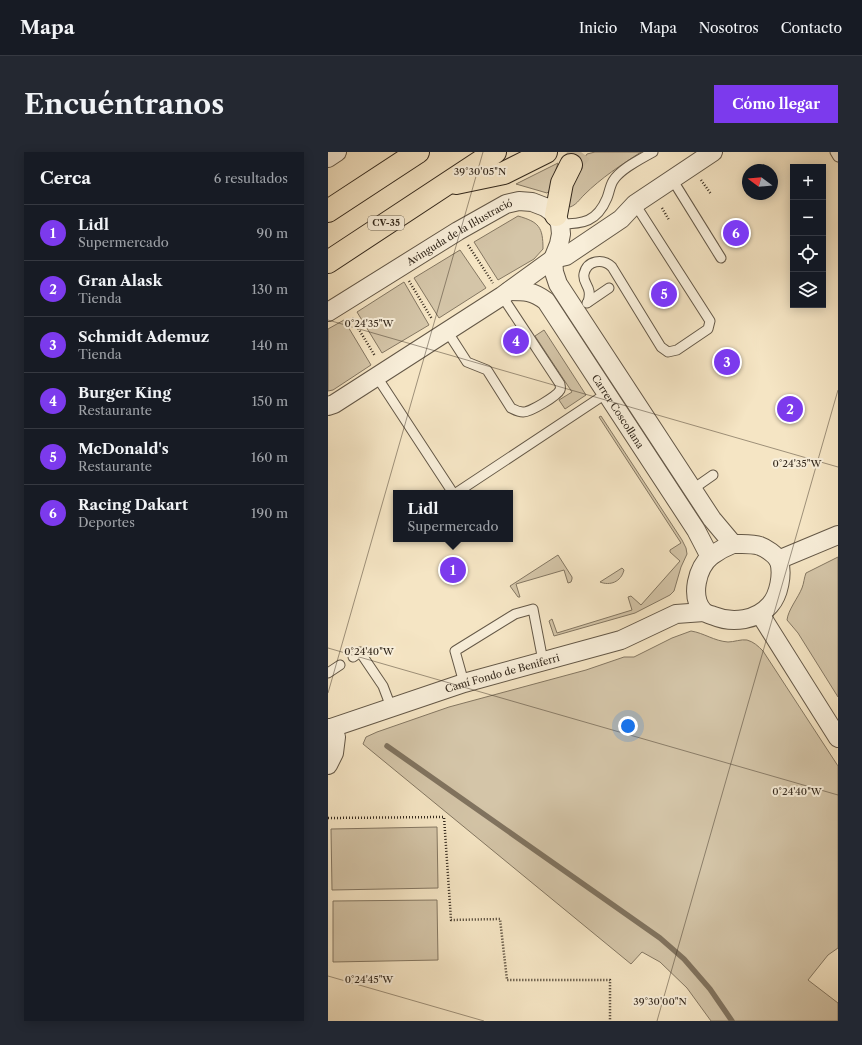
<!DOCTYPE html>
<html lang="es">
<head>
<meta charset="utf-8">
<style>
	body { margin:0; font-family:"Libre Caslon Text",serif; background:#242831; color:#f1f3f6 }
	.controls { position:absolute; right:12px; top:12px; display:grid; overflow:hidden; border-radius:0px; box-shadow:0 2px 10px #0003 }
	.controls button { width:36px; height:36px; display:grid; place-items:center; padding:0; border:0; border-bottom:1px solid #363941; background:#171b24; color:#f1f3f6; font:20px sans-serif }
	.compass { position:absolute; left:414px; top:12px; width:36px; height:36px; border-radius:50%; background:#171b24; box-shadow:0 2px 10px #0003; rotate:286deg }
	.you { position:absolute; left:300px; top:574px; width:14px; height:14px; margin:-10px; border:3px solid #fff; border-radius:50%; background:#1a73e8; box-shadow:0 0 0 6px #1a73e833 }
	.badge { display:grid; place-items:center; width:26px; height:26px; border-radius:50%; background:#7c3aed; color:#fff; font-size:13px; font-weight:700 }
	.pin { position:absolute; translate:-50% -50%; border:2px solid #fff; box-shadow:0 1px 4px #0006 }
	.popup { position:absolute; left:65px; top:338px; width:120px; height:52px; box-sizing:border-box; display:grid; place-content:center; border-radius:0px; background:#171b24; filter:drop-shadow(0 1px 3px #0005); font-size:13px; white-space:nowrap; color:#9ea1a6 }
	.popup b { font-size:15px; color:#f1f3f6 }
	.popup::after { content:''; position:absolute; left:50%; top:100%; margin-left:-8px; border:8px solid transparent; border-top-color:#171b24 }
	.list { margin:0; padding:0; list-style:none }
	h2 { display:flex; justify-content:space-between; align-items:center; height:52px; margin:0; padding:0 16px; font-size:17px }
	h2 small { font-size:13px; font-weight:400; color:#9ea1a6 }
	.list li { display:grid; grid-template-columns:26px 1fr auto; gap:12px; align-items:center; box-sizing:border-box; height:56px; padding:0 16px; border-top:1px solid #363941 }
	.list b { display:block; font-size:15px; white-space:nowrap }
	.list p { margin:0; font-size:13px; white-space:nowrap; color:#9ea1a6 }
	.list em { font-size:13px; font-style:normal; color:#9ea1a6 }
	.icon { flex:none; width:22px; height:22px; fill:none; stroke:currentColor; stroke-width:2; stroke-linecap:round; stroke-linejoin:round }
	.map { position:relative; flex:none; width:510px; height:869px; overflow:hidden; border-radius:0px }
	header { display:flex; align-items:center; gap:24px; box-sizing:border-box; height:56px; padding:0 20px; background:#171b24; border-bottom:1px solid #363941 }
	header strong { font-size:19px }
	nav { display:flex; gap:22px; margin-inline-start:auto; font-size:14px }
	.intro { display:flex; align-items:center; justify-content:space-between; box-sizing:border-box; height:96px; padding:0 24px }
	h1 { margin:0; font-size:28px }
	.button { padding:10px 18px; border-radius:0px; background:#7c3aed; color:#fff; font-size:14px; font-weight:700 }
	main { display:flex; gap:24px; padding:0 24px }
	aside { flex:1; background:#171b24; border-radius:0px; box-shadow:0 2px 10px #0003 }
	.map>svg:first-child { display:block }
	.green { fill:#d4c5a8; stroke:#847762 }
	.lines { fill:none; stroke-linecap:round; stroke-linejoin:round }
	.stream { stroke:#80735f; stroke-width:5.5 }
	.trunk-tunnel { stroke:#cebfa3; stroke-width:22; stroke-dasharray:22 11; stroke-linecap:butt }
	.service-casing { stroke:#645847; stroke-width:11 }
	.minor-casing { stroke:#645847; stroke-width:20 }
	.trunk-casing { stroke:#34291d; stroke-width:24 }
	.path { stroke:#34291d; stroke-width:2.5; stroke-dasharray:1 2; stroke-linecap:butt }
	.service { stroke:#f8eed9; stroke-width:9 }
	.minor { stroke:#f8eed9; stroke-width:18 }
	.trunk { stroke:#f5e5c4; stroke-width:22 }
	.ticks { fill:none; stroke:#34291d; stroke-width:1; stroke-opacity:0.45 }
	.labels { text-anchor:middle; stroke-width:4; stroke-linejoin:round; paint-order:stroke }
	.shield { fill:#f8eed9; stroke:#6f6455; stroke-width:1 }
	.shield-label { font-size:9px; font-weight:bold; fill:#34291d }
	.street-label { font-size:10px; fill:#34291d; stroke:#f8eed9 }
	.ticks-label { font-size:10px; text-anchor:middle; fill:#34291d; stroke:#f8eed9; stroke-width:4; stroke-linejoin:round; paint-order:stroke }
</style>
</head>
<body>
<header>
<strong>Mapa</strong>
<nav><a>Inicio</a><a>Mapa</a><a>Nosotros</a><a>Contacto</a></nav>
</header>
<div class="intro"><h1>Encuéntranos</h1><a class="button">Cómo llegar</a></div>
<main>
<aside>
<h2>Cerca<small>6 resultados</small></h2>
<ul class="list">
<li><span class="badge">1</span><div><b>Lidl</b><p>Supermercado</p></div><em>90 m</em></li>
<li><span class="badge">2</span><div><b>Gran Alask</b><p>Tienda</p></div><em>130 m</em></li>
<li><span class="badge">3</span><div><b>Schmidt Ademuz</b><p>Tienda</p></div><em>140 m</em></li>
<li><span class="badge">4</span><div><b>Burger King</b><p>Restaurante</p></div><em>150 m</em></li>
<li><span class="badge">5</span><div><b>McDonald's</b><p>Restaurante</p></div><em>160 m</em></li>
<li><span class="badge">6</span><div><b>Racing Dakart</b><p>Deportes</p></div><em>190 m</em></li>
</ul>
</aside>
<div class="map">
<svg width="510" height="869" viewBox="0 0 510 869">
	<rect width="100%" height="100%" fill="#f5e5c4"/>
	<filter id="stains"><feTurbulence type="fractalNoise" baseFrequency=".005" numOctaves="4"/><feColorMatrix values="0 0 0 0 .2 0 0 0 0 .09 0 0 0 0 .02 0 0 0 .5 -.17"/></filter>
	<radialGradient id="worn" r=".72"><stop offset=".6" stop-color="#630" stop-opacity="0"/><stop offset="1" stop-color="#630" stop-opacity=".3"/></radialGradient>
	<g class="green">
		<path d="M267,0H313C293,13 273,26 256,43C251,48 248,53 242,55L238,52L249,16L259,2Z"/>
		<path d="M230,11L221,39L219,41L188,32Z"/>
		<path d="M190,64C211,70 215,75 215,97L206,107L170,128L146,90Z"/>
		<path d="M132,98L158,136L111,166L86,126Z"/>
		<path d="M76,130L101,173L54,201L29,160Z"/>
		<path d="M16,168L43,213L5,238L0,239V177Z"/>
		<path d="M216,178L258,243L237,257L231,248L244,240L207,184Z"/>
		<path d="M273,264L354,388L358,396L359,402L353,415L346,439L342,443L307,461L226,484L221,469L224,467L229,481L304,458L300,445L303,444L313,453L352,409L342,400V398L353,391L271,265Z"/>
		<path d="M230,403L244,425V427L243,430L240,431L236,418L188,432L192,445H190L182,434Z"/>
		<path d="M510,405V545L470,481L459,468C460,458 470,446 474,436C476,431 476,426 478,421Z"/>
		<path d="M294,416L296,418C293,430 282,434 272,430Z"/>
		<path d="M363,479C376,481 386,489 400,490C406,490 413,487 419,488C426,490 430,494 435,499L510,614V796L500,803L480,828L510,851V869H383L359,836L332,810L314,800L303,812L35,592L38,585L49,580L121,555L258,518L296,505H306L344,486Z"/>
		<path d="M109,675L110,736L4,738L3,677Z"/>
		<path d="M109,748L110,808L5,810V749Z"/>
	</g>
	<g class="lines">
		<path class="stream" d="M59,594L332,786L356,807L382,837L404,869"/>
		<path class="trunk-tunnel" d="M243,13L253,0"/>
		<g class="service-casing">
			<g id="service">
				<path d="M507,0L510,5"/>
				<path d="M344,27L393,106"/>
				<path d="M232,72C255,72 269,70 279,46C281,41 282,34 285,29C292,17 313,7 325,0"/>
				<path d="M260,150C265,134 254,132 256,122C259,108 275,106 284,115L333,195L340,200L349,198L380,177L382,169L307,52"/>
				<path d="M259,151L281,136"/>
				<path d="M119,179L139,210L159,218L183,256C187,258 190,260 195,260C201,261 229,244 232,238C233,236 232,234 232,232L174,144"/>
				<path d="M49,225L125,341"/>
				<path d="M365,337L385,323"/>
				<path d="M128,341L279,241"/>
				<path d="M25,505L32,500L55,534L63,555"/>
				<path d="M0,521L12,513"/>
				<path d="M136,531L127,499L187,462L205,457L215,509"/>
			</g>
		</g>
		<g class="minor-casing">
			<g id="minor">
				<path d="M0,6L9,0"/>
				<path id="s1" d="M181,139C197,139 205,139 218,149L368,378L382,405"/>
				<path id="s2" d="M0,160L130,79L178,52L191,49L204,50L217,55L228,63L232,72L233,82L231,92L225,107L226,120L230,132L384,367L405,392"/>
				<path d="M0,254L6,252L174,144L225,107L238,104L293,67L307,52L385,0"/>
				<path d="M405,392C413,392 424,391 432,394C438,396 448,403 451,409C455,422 451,443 442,453C429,468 405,472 386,464C383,463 378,462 375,459C362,444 369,416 383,404C390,399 397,395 405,392Z"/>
				<path d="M450,408L510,383"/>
				<path d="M432,462L510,586"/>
				<path d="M0,576L8,585L6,601L0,613"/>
				<path id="s3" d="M0,577L136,531L293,488L348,462L376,460"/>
			</g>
		</g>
		<g class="trunk-casing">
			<g id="trunk">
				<path d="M128,31L176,21L218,0"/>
				<path d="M0,59L90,0"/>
				<path d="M228,63L234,31L243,13"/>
				<path d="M0,110L167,0"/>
			</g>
		</g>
		<g class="path">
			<path d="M373,28L383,42"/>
			<path d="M334,56L341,68"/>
			<path d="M140,93L165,131"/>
			<path d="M81,129L104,167"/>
			<path d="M24,166L47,204"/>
			<path d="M0,666L116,665L123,768L172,767L179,828H282V869"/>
		</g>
		<use href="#service" class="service"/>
		<use href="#minor" class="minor"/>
		<use href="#trunk" class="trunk"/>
	</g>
	<path class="ticks" d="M0,168L510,315M0,496L510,643M0,541L155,0M0,824L156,869M329,869L510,238"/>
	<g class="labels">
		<rect class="shield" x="40" y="64" width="36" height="14" rx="3"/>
		<g class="shield-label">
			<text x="58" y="74">CV-35</text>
		</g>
		<g class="street-label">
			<text dy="4" stroke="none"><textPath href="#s2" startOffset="154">Avinguda de la Il·lustració</textPath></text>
			<text dy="4" stroke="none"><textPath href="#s1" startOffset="171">Carrer Coscollana</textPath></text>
			<text dy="4" stroke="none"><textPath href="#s3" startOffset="183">Camí Fondo de Beniferri</textPath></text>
		</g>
	</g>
	<g class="ticks-label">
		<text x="152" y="23">39°30'05"N</text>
		<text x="41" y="175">0°24'35"W</text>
		<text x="469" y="315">0°24'35"W</text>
		<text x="41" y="503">0°24'40"W</text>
		<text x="469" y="643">0°24'40"W</text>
		<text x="41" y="831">0°24'45"W</text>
		<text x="332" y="853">39°30'00"N</text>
	</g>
	<rect width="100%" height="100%" filter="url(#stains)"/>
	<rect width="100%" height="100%" fill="url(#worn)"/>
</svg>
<div class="controls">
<button>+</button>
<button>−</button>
<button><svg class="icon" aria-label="locate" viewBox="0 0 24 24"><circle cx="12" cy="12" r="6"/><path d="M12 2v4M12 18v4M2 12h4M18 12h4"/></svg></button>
<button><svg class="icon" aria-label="layers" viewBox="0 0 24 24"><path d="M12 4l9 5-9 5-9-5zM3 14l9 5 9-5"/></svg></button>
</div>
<svg class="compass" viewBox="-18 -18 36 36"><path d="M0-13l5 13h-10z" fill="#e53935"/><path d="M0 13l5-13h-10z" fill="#9ea1a6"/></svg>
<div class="you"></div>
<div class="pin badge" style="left:125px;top:418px">1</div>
<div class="popup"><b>Lidl</b>Supermercado</div>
<div class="pin badge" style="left:462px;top:257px">2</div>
<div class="pin badge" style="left:399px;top:210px">3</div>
<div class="pin badge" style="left:188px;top:189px">4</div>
<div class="pin badge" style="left:336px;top:142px">5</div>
<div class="pin badge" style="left:408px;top:81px">6</div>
</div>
</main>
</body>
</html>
